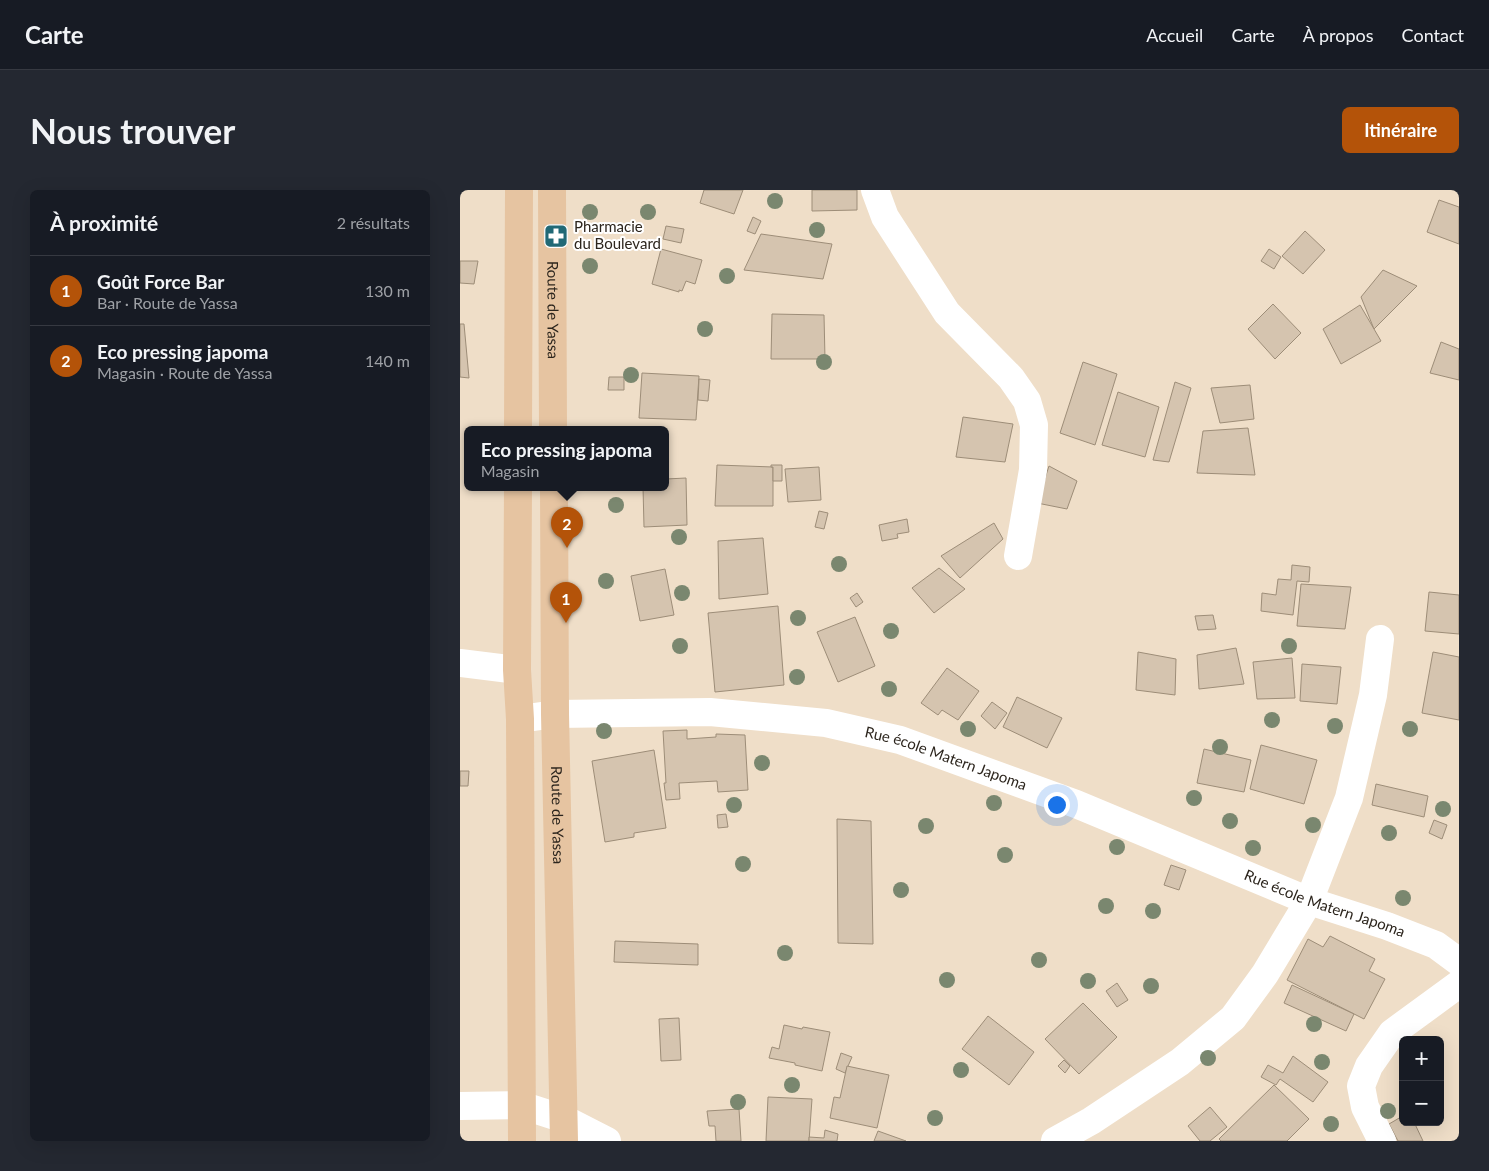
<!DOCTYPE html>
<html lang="fr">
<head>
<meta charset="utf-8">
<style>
	body { margin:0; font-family:Lato,sans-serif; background:#242831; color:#f1f3f6 }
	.controls { position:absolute; right:15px; bottom:15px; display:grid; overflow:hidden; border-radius:8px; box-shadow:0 5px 20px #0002 }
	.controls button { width:45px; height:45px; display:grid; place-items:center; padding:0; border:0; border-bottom:1px solid #363941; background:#171b24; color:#f1f3f6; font:25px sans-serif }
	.you { position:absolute; left:596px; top:614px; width:18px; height:18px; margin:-12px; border:4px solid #fff; border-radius:50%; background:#1a73e8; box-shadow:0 0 0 8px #1a73e833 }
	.badge { display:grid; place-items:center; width:32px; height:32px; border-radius:50%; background:#b45309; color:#fff; font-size:16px; font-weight:700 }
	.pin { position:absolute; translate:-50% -41px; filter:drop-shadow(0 1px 2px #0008) }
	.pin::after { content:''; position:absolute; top:26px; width:18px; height:15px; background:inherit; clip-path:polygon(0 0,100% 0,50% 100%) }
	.popup { position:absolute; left:4px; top:236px; width:205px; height:65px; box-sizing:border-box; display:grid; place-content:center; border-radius:8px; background:#171b24; filter:drop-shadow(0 1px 4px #0005); font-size:16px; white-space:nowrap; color:#9ea1a6 }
	.popup b { font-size:19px; color:#f1f3f6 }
	.popup::after { content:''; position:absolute; left:50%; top:100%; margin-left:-10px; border:10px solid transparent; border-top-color:#171b24 }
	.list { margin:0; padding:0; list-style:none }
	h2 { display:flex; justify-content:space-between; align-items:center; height:65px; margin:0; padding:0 20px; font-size:21px }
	h2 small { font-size:16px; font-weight:400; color:#9ea1a6 }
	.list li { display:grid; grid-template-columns:32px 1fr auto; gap:15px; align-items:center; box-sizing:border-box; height:70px; padding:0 20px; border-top:1px solid #363941 }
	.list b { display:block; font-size:19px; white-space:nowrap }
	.list p { margin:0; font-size:16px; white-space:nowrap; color:#9ea1a6 }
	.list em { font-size:16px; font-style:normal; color:#9ea1a6 }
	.map { position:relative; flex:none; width:999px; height:951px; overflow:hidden; border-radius:8px }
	header { display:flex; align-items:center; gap:30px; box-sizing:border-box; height:70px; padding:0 25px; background:#171b24; border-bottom:1px solid #363941 }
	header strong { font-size:24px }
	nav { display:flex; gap:28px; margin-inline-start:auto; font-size:18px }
	.intro { display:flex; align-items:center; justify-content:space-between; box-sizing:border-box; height:120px; padding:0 30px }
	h1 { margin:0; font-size:35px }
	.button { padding:12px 22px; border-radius:8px; background:#b45309; color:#fff; font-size:18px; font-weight:700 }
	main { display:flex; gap:30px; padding:0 30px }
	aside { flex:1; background:#171b24; border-radius:8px; box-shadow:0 5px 20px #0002 }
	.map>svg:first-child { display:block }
	.building { fill:#d5c4af; stroke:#9d8d78 }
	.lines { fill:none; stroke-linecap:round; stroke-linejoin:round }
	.minor { stroke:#fff; stroke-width:28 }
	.primary { stroke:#e6c4a1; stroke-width:28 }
	.tree { fill:#7a876f }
	.labels { text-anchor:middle; stroke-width:4; stroke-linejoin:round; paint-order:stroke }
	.poi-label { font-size:15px; fill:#2c251d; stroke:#fff; text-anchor:start }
	.street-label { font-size:15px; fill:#2c251d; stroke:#fff }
</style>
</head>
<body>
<header>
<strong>Carte</strong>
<nav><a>Accueil</a><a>Carte</a><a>À propos</a><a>Contact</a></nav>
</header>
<div class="intro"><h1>Nous trouver</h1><a class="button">Itinéraire</a></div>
<main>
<aside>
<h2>À proximité<small>2 résultats</small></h2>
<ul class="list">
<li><span class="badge">1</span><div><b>Goût Force Bar</b><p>Bar · Route de Yassa</p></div><em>130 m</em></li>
<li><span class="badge">2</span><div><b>Eco pressing japoma</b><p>Magasin · Route de Yassa</p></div><em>140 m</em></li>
</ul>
</aside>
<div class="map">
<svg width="999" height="951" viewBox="0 0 999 951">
	<rect width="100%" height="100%" fill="#efdec8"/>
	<g class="building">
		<path d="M244,0H283L274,24L240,13Z"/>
		<path d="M352,0H397V20L352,21Z"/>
		<path d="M979,10L999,17V54L967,42Z"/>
		<path d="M293,27L301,31L295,44L287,41Z"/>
		<path d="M206,36L224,39L221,53L203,49Z"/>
		<path d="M845,41L865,60L843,84L822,66Z"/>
		<path d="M301,44L372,54L363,89L284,80Z"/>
		<path d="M201,59L242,70L235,94L226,91L222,101L219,100V102L192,94Z"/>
		<path d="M809,59L821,67L814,79L801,71Z"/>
		<path d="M0,71H18L14,94L0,93Z"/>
		<path d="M923,80L957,96L914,139L901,107Z"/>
		<path d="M813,114L841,143L815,169L788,139Z"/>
		<path d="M900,115L921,151L881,174L863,139Z"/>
		<path d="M312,124L364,125L365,169H311Z"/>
		<path d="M0,134H4L9,188L0,187Z"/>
		<path d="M981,152L999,159V190L970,183Z"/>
		<path d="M623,172L657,184L635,255L600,243Z"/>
		<path d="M182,183L239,186L236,230L179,228Z"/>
		<path d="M149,187H164V200H148Z"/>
		<path d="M239,189L250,190L248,211L238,210Z"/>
		<path d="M715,192L731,198L709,272L693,270Z"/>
		<path d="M790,195L794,229L760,233L751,198Z"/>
		<path d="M658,202L699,217L685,267L642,255Z"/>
		<path d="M503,227L553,234L545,272L496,267Z"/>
		<path d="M788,238L795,285L737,283L743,241Z"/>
		<path d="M257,275L313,277V316H255Z"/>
		<path d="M311,275H322V291H313V277H311Z"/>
		<path d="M589,276L617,291L607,319L577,313Z"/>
		<path d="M359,277L361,310L328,312L325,279Z"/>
		<path d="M226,288L227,335L184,337L183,297H206V289Z"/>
		<path d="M359,321L368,323L364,339L355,337Z"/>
		<path d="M447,329L449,342L437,344L438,348L422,351L419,335Z"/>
		<path d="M534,333L543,349L500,388L481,366Z"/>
		<path d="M303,348L308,404L259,409L258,351Z"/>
		<path d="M832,375L850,377L849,392L837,391L833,425L801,421L802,403L816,405L818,389L831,390Z"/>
		<path d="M479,378L505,399L474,423L452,398Z"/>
		<path d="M205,379L214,425L180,431L171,386Z"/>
		<path d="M841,394L891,397L885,439L837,436Z"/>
		<path d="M969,402L999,405V444L965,441Z"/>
		<path d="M397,403L403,412L396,417L390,408Z"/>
		<path d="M318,416L324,495L255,502L248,423Z"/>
		<path d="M753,425L756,439L738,440L735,426Z"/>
		<path d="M395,427L415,476L378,492L357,442Z"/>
		<path d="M776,458L784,494L739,499L737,465Z"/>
		<path d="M678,462L716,469L715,505L676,500Z"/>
		<path d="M973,462L999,467V530L962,523Z"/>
		<path d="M832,468L835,508L797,509L793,472Z"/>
		<path d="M842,474L881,477L877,514L840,511Z"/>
		<path d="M487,478L519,501L498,530L482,520L478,525L461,513Z"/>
		<path d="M557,507L602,528L587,558L543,537Z"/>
		<path d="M532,512L547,523L535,539L521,526Z"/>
		<path d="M227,540V549L256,547V544L285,545L288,600L258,602L257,591L219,593L220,609L206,610L204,593H206L203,541Z"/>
		<path d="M801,555L857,570L844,614L790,599Z"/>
		<path d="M744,559L791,570L784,602L737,593Z"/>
		<path d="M194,560L206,638L174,643V647L145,652L132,571Z"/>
		<path d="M0,581H9L8,596H0Z"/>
		<path d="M916,594L968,606L964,627L912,615Z"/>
		<path d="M266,624L268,637L258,638L257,625Z"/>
		<path d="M377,629L411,631L413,754L378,753Z"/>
		<path d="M974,630L987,635L982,649L969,643Z"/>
		<path d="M711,675L726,680L719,700L704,695Z"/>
		<path d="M870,746L915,769L909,781L925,789L904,829L827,790L848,749L863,757Z"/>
		<path d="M155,751L238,754V775L154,772Z"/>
		<path d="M657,793L668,810L657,817L646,801Z"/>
		<path d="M832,795L894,824L886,841L824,813Z"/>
		<path d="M623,813L657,847L619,884L585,849Z"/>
		<path d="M528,826L574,862L549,895L502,859Z"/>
		<path d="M219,828L221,870L201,871L199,829Z"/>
		<path d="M324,835L342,839L343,837L370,842L362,881L335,875V873L309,868L312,857L319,859Z"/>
		<path d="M381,863L392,867L385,883L376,879Z"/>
		<path d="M833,866L868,892L853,912L820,889L816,895L801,887L808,875L823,883Z"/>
		<path d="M604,870L610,876L605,883L598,876Z"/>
		<path d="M387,876L429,885L417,938L370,928L374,907L380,908Z"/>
		<path d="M814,895L849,929L827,951H761L759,949Z"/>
		<path d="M308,907L352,909L349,951H306Z"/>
		<path d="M750,917L767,937L750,951H740L728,936Z"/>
		<path d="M279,919L281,951H256L255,936H249L247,921Z"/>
		<path d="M941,927L943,932H954L963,951H938L929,934Z"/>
		<path d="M365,940L378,944L377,951H349V947L364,948Z"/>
		<path d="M418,941L446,951H414Z"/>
	</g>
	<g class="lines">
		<g class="minor">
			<path d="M415,0L425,27L487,123L551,188L567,211L574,235L573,280L558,366"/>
			<path d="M0,473L57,480"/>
			<path id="s1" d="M60,529L95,524L250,522L366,533L440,550L616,614L849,711L927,736L976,755L999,772"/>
			<path d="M0,916L61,915L104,929L147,951"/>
			<path d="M595,951L631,931L720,872L773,828L805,784L849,711L889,608L913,505L920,449"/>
			<path d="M922,951L905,917L901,896L909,876L932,843L999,794"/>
		</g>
		<g class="primary">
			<path id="s2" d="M92,0L93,239"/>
			<path d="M58,239L59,0"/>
			<path d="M58,297L57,480L60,529L62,951"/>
			<path id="s3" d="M94,297L95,524L104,951"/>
		</g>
	</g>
	<g class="tree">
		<circle cx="315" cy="11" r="8"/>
		<circle cx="130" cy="22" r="8"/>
		<circle cx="188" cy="22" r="8"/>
		<circle cx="357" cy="40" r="8"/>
		<circle cx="130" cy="76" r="8"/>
		<circle cx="267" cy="86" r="8"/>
		<circle cx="245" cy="139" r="8"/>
		<circle cx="364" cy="172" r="8"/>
		<circle cx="171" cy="185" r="8"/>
		<circle cx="156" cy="315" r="8"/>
		<circle cx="219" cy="347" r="8"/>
		<circle cx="379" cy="374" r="8"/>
		<circle cx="146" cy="391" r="8"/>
		<circle cx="222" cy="403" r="8"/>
		<circle cx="338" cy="428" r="8"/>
		<circle cx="431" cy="441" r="8"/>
		<circle cx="220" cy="456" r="8"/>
		<circle cx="829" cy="456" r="8"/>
		<circle cx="337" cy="487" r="8"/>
		<circle cx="429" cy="499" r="8"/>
		<circle cx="812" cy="530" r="8"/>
		<circle cx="875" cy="536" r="8"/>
		<circle cx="508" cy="539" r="8"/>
		<circle cx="950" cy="539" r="8"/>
		<circle cx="144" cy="541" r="8"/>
		<circle cx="760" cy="557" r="8"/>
		<circle cx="302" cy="573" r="8"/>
		<circle cx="734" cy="608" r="8"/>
		<circle cx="534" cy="613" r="8"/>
		<circle cx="274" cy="615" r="8"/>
		<circle cx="983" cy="619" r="8"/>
		<circle cx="770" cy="631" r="8"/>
		<circle cx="853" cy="635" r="8"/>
		<circle cx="466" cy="636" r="8"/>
		<circle cx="929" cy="643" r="8"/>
		<circle cx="657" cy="657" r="8"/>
		<circle cx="793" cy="658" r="8"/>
		<circle cx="545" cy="665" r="8"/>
		<circle cx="283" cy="674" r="8"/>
		<circle cx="441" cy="700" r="8"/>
		<circle cx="943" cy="708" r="8"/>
		<circle cx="646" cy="716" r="8"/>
		<circle cx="693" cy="721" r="8"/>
		<circle cx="325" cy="763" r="8"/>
		<circle cx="579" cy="770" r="8"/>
		<circle cx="487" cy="790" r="8"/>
		<circle cx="628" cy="791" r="8"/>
		<circle cx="691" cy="796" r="8"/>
		<circle cx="854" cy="834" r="8"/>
		<circle cx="748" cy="868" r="8"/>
		<circle cx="862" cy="872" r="8"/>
		<circle cx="501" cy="880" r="8"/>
		<circle cx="332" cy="895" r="8"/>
		<circle cx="278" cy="912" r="8"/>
		<circle cx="928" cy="921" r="8"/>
		<circle cx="475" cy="928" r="8"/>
		<circle cx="871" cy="934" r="8"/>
	</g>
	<defs>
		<g id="pharmacy-square" transform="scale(1.25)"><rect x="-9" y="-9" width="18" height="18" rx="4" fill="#216976" stroke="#fff"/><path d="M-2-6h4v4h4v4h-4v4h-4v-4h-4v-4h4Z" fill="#fff"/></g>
	</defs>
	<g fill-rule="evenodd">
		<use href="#pharmacy-square" x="96" y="46"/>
	</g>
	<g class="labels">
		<g class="poi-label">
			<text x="114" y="42">Pharmacie<tspan x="114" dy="17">du Boulevard</tspan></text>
		</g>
		<g class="street-label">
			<text dy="5" stroke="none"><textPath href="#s2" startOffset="120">Route de Yassa</textPath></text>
			<text dy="5" stroke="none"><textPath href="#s1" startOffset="432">Rue école Matern Japoma</textPath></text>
			<text dy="5" stroke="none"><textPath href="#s3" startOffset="328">Route de Yassa</textPath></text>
			<text dy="5" stroke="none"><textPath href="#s1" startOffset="838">Rue école Matern Japoma</textPath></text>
		</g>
	</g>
</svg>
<div class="controls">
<button>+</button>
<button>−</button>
</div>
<div class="you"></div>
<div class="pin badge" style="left:106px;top:433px">1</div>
<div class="pin badge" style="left:107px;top:358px">2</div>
<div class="popup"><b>Eco pressing japoma</b>Magasin</div>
</div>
</main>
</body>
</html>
